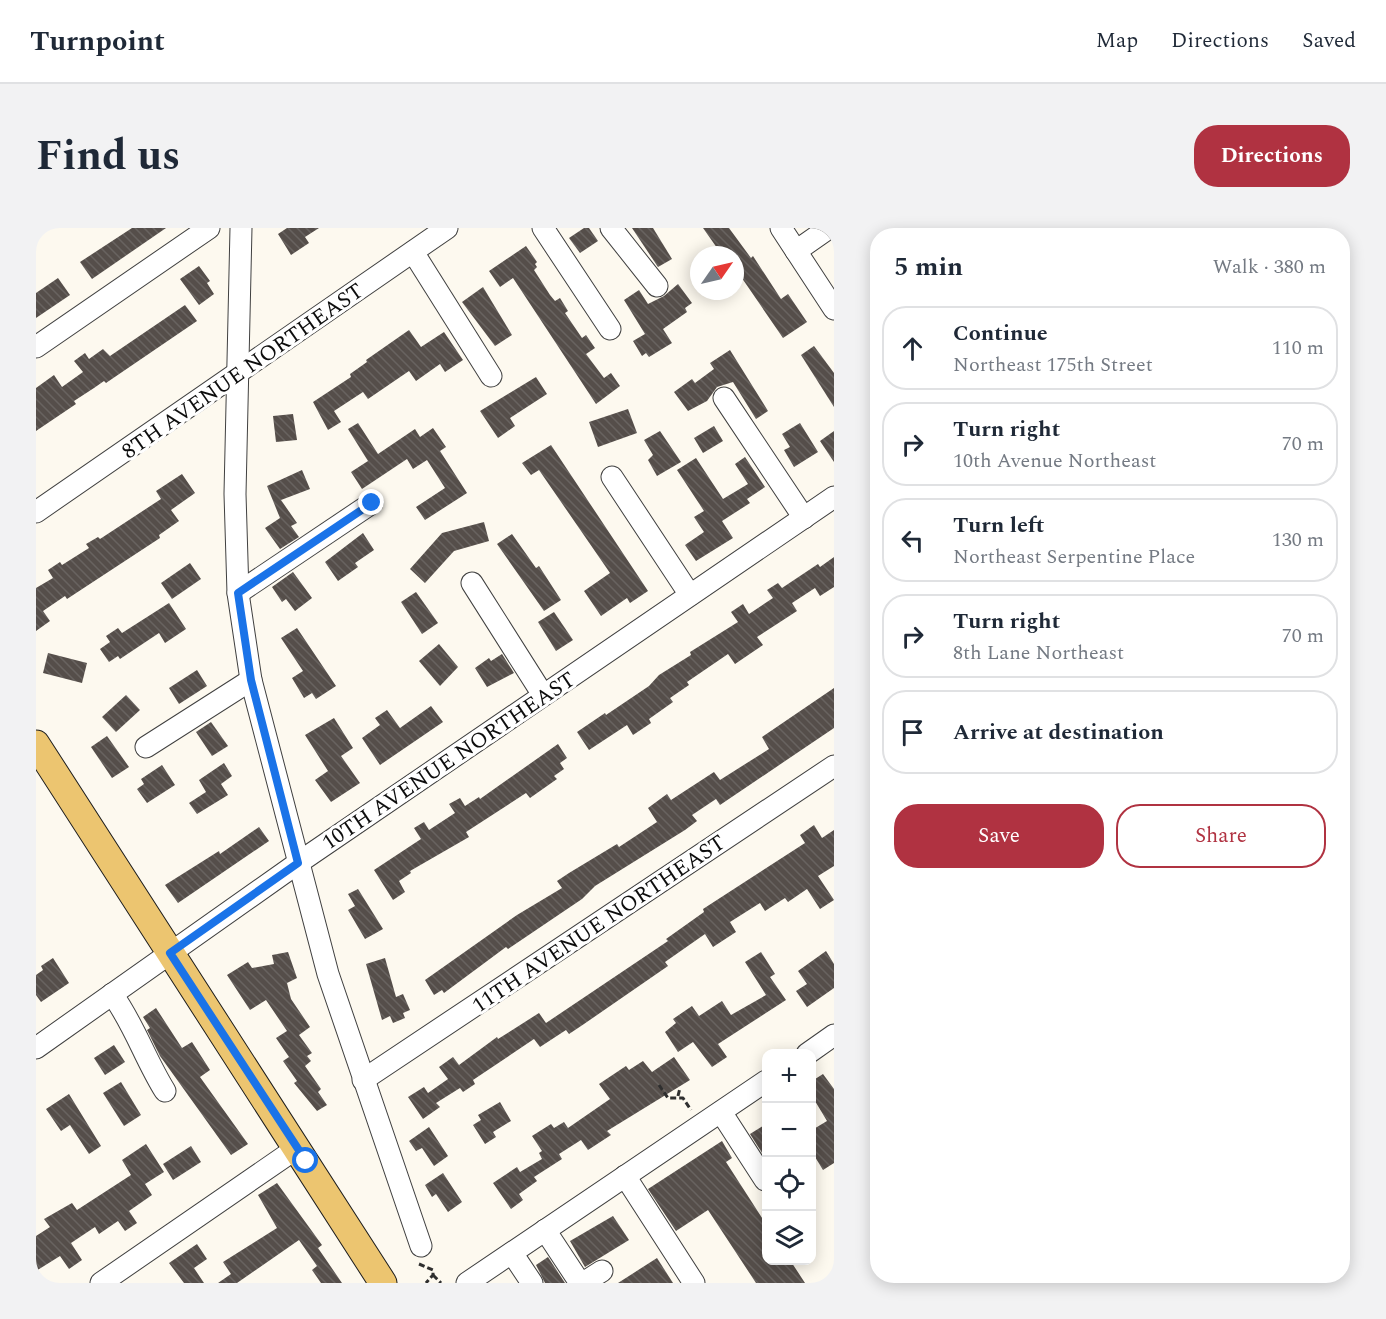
<!DOCTYPE html>
<html lang="en">
<head>
<meta charset="utf-8">
<style>
	body { margin:0; font-family:Spectral,serif; background:#f2f2f3; color:#1f2937 }
	.controls { position:absolute; right:18px; bottom:18px; display:grid; overflow:hidden; border-radius:12px; box-shadow:0 3px 15px #0003 }
	.controls button { width:54px; height:54px; display:grid; place-items:center; padding:0; border:0; border-bottom:2px solid #e0e1e3; background:#fff; color:#1f2937; font:30px sans-serif }
	.compass { position:absolute; left:654px; top:18px; width:54px; height:54px; border-radius:50%; background:#fff; box-shadow:0 3px 15px #0003; rotate:56deg }
	.stop { position:absolute; width:18px; height:18px; margin:-14px; border:4px solid #1a73e8; border-radius:50%; background:#fff }
	.stop.end { background:#1a73e8; border-color:#fff; box-shadow:0 2px 6px #0008 }
	.list { margin:0; padding:0; list-style:none }
	h2 { display:flex; justify-content:space-between; align-items:center; height:78px; margin:0; padding:0 24px; font-size:26px }
	h2 small { font-size:20px; font-weight:400; color:#747a83 }
	.list li { display:grid; grid-template-columns:39px 1fr auto; gap:18px; align-items:center; box-sizing:border-box; height:84px; margin:0 12px 12px; padding:0 12px; border:2px solid #e0e1e3; border-radius:24px }
	.list b { display:block; font-size:22px; white-space:nowrap }
	.list p { margin:0; font-size:20px; white-space:nowrap; color:#747a83 }
	.list em { font-size:20px; font-style:normal; color:#747a83 }
	.actions { display:flex; gap:12px; padding:18px 24px }
	.actions a { flex:1; padding:14px 0; border:2px solid #b03241; border-radius:24px; text-align:center; font-size:21px; color:#b03241 }
	.actions .main { background:#b03241; color:#fff }
	.icon { flex:none; width:33px; height:33px; fill:none; stroke:currentColor; stroke-width:2; stroke-linecap:round; stroke-linejoin:round }
	.map { position:relative; flex:none; width:798px; height:1055px; overflow:hidden; border-radius:24px }
	header { display:flex; align-items:center; gap:36px; box-sizing:border-box; height:84px; padding:0 30px; background:#fff; border-bottom:2px solid #e0e1e3 }
	header strong { font-size:28px }
	nav { display:flex; gap:33px; margin-inline-start:auto; font-size:21px }
	.intro { display:flex; align-items:center; justify-content:space-between; box-sizing:border-box; height:144px; padding:0 36px }
	h1 { margin:0; font-size:42px }
	.button { padding:15px 27px; border-radius:24px; background:#b03241; color:#fff; font-size:21px; font-weight:700 }
	main { display:flex; gap:36px; padding:0 36px }
	aside { flex:1; background:#fff; border-radius:24px; box-shadow:0 3px 15px #0003 }
	.map>svg:first-child { display:block }
	.building { fill:url(#building-back-hatch) }
	.lines { fill:none; stroke-linecap:round; stroke-linejoin:round }
	.minor-casing { stroke:#404040; stroke-width:23 }
	.major-casing { stroke:#1e1e1e; stroke-width:29 }
	.path { stroke:#2f2f2f; stroke-width:3; stroke-dasharray:6 3; stroke-linecap:butt }
	.minor { stroke:#fff; stroke-width:21 }
	.major { stroke:#ecc570; stroke-width:27 }
	.route { stroke:#1a73e8; stroke-width:8 }
	.labels { text-anchor:middle; stroke-width:6; stroke-linejoin:round; paint-order:stroke }
	.street-label { font-size:22px; fill:#0d0d0d; stroke:#fff }
</style>
</head>
<body>
<header>
<strong>Turnpoint</strong>
<nav><a>Map</a><a>Directions</a><a>Saved</a></nav>
</header>
<div class="intro"><h1>Find us</h1><a class="button">Directions</a></div>
<main>
<div class="map">
<svg width="798" height="1055" viewBox="0 0 798 1055">
	<defs>
		<pattern id="building-back-hatch" width="6" height="6" patternUnits="userSpaceOnUse" patternTransform="scale(1.5)"><rect width="6" height="6" fill="#554e4a"/><path d="M-1 5l2 2M0 0l6 6M5-1l2 2" fill="none" stroke="#686360"/></pattern>
	</defs>
	<rect width="100%" height="100%" fill="#fdf9ef"/>
	<g class="building">
		<path d="M96,0H130L56,51L44,34Z"/>
		<path d="M251,0H283L269,9L273,15L255,27L242,6Z"/>
		<path d="M548,0H553L562,13L544,25L533,10Z"/>
		<path d="M596,0H617L636,31L622,39Z"/>
		<path d="M667,0H693L715,30L717,28L745,71L752,66L771,94L747,110L699,40V27H686Z"/>
		<path d="M490,18L501,34L499,36L501,39L498,42L514,67L519,73L524,70L532,83L529,85L546,110L550,107L559,120L550,126L568,150L575,145L584,158L560,176L477,50L464,59L453,43Z"/>
		<path d="M163,38L174,53L171,55L178,66L163,77L144,51Z"/>
		<path d="M22,50L34,67L0,90V65Z"/>
		<path d="M642,56L656,75L649,80L651,84L627,101L636,115L613,129L610,125L606,128L597,113L609,106L588,72L603,62L612,76L628,68Z"/>
		<path d="M447,59L476,107L459,118L426,74Z"/>
		<path d="M149,77L161,93L70,155L68,153L58,160L38,173L40,176L0,203V160L18,147L26,159L47,144L38,133L49,125L53,131L67,121L74,128Z"/>
		<path d="M373,102L385,119L408,104L427,132L409,144L404,136L380,153L373,143L332,171L327,164L298,183L305,194L292,202L277,174L315,149L314,146L331,134L330,132Z"/>
		<path d="M778,118L798,145V179L765,127Z"/>
		<path d="M694,122L732,183L720,191L697,154L681,159L671,173L652,183L638,164L656,151L659,155L678,141L674,135Z"/>
		<path d="M500,149L511,166L474,190L479,198L462,210L444,183Z"/>
		<path d="M592,181L601,205L562,219L553,194Z"/>
		<path d="M257,186L261,212L240,214L237,188Z"/>
		<path d="M322,195L342,226L379,201L384,209L397,200L410,219L404,223L431,265L389,292L380,279L409,260L391,232L377,241L371,231L326,261L315,244L332,233L312,201Z"/>
		<path d="M764,195L782,224L758,239L748,222L754,219L746,206Z"/>
		<path d="M678,198L687,213L667,225L658,210Z"/>
		<path d="M624,203L645,234L621,248L612,232L617,227L608,212Z"/>
		<path d="M798,203V234L784,213Z"/>
		<path d="M515,217L612,363L594,375L591,370L565,388L548,363L574,345L503,242L495,247L486,235Z"/>
		<path d="M709,229L729,259L711,271L714,275L686,293L697,310L660,333L649,317L668,304L658,289L668,283L641,242L660,230L687,271L712,256L699,236Z"/>
		<path d="M266,242L274,261L245,272L261,295L255,298L263,309L244,321L229,300L244,290L231,258Z"/>
		<path d="M146,246L159,265L135,282L143,293L123,307L124,310L31,371L29,368L7,383L14,393L0,403V360L17,350L12,342L24,334L26,337L53,320L50,316L62,309L64,311L125,271L120,263Z"/>
		<path d="M448,294L453,313L418,323L389,355L374,341L406,305Z"/>
		<path d="M327,305L338,322L319,335L322,339L302,353L289,334Z"/>
		<path d="M476,306L500,340L503,338L525,372L508,383L461,316Z"/>
		<path d="M798,329V359L784,368L779,360L756,375L761,383L721,409L727,417L699,436L692,426L651,454L653,457L634,470L637,474L613,491L615,495L597,507L591,497L553,522L541,504L569,485L570,487L613,458L623,447L655,427L654,424L702,394L695,384L707,376L713,386L737,370L731,362L742,355L746,360L782,336L784,339Z"/>
		<path d="M154,335L165,351L136,371L125,355Z"/>
		<path d="M257,344L276,370L259,383L250,371L246,374L236,359Z"/>
		<path d="M380,364L402,395L386,406L365,374Z"/>
		<path d="M133,375L150,401L129,415L123,405L84,431L82,428L73,434L64,421L74,414L70,408L82,400L86,405Z"/>
		<path d="M518,384L537,412L520,423L502,394Z"/>
		<path d="M261,400L300,458L280,471L276,465L268,470L256,450L267,443L245,410Z"/>
		<path d="M403,416L422,439L404,458L383,433Z"/>
		<path d="M12,425L51,435L46,455L7,445Z"/>
		<path d="M466,426L478,445L451,459L439,440L453,430L455,433Z"/>
		<path d="M161,442L171,458L143,476L133,460Z"/>
		<path d="M798,460V500L684,577L680,571L656,587L661,593L649,602L559,658L546,671L472,721L470,719L408,765L406,762L398,767L389,752L481,687L526,660L521,653L533,645L581,616L583,619L621,594L612,580L631,566L635,572L678,544L684,552L733,521L726,509Z"/>
		<path d="M90,467L104,482L80,504L66,489Z"/>
		<path d="M395,478L407,494L344,537L326,510L344,497L339,490L351,482L364,500Z"/>
		<path d="M298,490L317,520L305,528L324,555L295,574L279,552L292,543L269,507Z"/>
		<path d="M175,494L192,518L176,528L160,504Z"/>
		<path d="M71,508L93,539L76,550L55,519Z"/>
		<path d="M522,516L531,530L524,535L528,541L518,548L521,551L494,570L490,565L430,604L433,609L374,643L375,645L363,653L369,664L357,672L338,642L385,611L378,600L388,594L393,602L419,585L413,576L424,570L429,578L443,569L444,571Z"/>
		<path d="M188,535L196,548L185,556L192,567L161,586L153,575L170,564L163,552Z"/>
		<path d="M126,537L139,557L111,575L101,561L108,556L105,551Z"/>
		<path d="M778,597L786,610L798,602V638L782,648L798,672L784,681L771,661L752,674L749,670L729,683L724,675L694,694L700,704L677,719L669,706L629,734L632,738L548,796L533,806L530,802L504,819L498,811L437,852L439,856L427,864L424,860L400,875L404,879L387,891L372,869L388,859L392,865L412,851L403,839L417,829L423,837L461,809L462,811L503,785L510,795L632,713L630,711L668,684L667,681L769,615L764,607Z"/>
		<path d="M223,599L233,613L142,675L129,657L183,623L184,626Z"/>
		<path d="M322,661L347,701L329,711L312,682L319,678L312,666Z"/>
		<path d="M790,723L798,736V760L771,779L760,763L771,756L762,743Z"/>
		<path d="M252,724L261,750L251,755L255,771L274,799L263,807L276,825L271,828L275,833L269,838L285,861L282,864L291,877L281,883L258,855L261,853L247,833L253,829L240,810L251,803L230,772L214,782L191,747L212,734L216,740L238,736L236,727Z"/>
		<path d="M725,724L739,746L734,749L750,772L682,816L691,829L676,839L657,814L642,824L629,804L640,795L637,791L656,778L663,788L686,773L695,787L730,767L709,734Z"/>
		<path d="M17,730L33,755L5,774L0,767V747L7,742L5,738Z"/>
		<path d="M349,730L360,769L367,766L374,782L367,785L369,790L357,795L354,788L346,792L330,736Z"/>
		<path d="M120,780L146,820L156,814L174,842L164,849L212,916L195,927L124,828L111,802L114,800L107,789Z"/>
		<path d="M78,817L89,834L69,847L58,830Z"/>
		<path d="M638,829L654,852L571,903L575,907L552,922L545,912L523,926L526,931L498,949L501,953L483,966L487,972L475,981L457,955L481,939L484,944L506,931L503,925L506,923L496,908L515,896L518,900L528,894L532,900L574,871L563,856L590,838L593,842L607,833L616,844Z"/>
		<path d="M787,846L798,861V935L787,942L776,924V902L791,893L776,868V853Z"/>
		<path d="M85,854L105,887L88,898L67,865Z"/>
		<path d="M33,866L65,918L53,926L34,897L25,903L10,881Z"/>
		<path d="M464,874L475,893L457,904L460,909L449,916L437,897L445,892L442,887Z"/>
		<path d="M730,896V931L714,906Z"/>
		<path d="M393,899L412,928L398,938L386,920L380,923L373,913Z"/>
		<path d="M686,913L696,930L690,934L730,996V1032H754L769,1055H720L672,982L640,1003L612,961Z"/>
		<path d="M110,916L128,944L109,956L116,967L93,983L101,995L89,1003L82,993L63,1006L59,999L35,1015L46,1032L33,1041L24,1028L0,1043V1008L14,999L8,991L36,975L41,982L95,947L86,932Z"/>
		<path d="M155,918L165,934L137,952L127,936Z"/>
		<path d="M407,945L426,974L412,984L400,966L396,969L389,957Z"/>
		<path d="M241,955L286,1017L282,1020L306,1055H285L276,1042L281,1038L263,1012L201,1055H182L195,1046L187,1034L241,1000L222,967Z"/>
		<path d="M577,988L593,1012L549,1039L534,1013Z"/>
		<path d="M161,1016L171,1031L158,1040L168,1055H148L133,1035Z"/>
		<path d="M512,1029L529,1055H509L500,1037Z"/>
		<path d="M621,1030L637,1055H582Z"/>
	</g>
	<g class="lines">
		<g class="minor-casing">
			<g id="minor">
				<path d="M205,0L199,266L202,365L215,452L292,746L385,1018"/>
				<path d="M507,0L574,101"/>
				<path d="M575,0L621,58"/>
				<path d="M745,0L798,81"/>
				<path d="M760,23L793,0"/>
				<path d="M377,24L455,148"/>
				<path d="M0,119L173,0"/>
				<path d="M688,170L768,290"/>
				<path d="M576,249L654,367"/>
				<path d="M0,284L411,0"/>
				<path d="M436,355L507,467"/>
				<path d="M202,365L336,275"/>
				<path d="M110,519L215,452"/>
				<path d="M76,766C98,796 109,831 129,863"/>
				<path d="M0,820L262,635L798,269"/>
				<path d="M771,826L798,807"/>
				<path d="M327,852L798,538"/>
				<path d="M685,884L729,952"/>
				<path d="M589,948L658,1055"/>
				<path d="M509,1002L544,1055"/>
				<path d="M476,1025L496,1055"/>
				<path d="M65,1055L261,920"/>
				<path d="M431,1055L730,853"/>
				<path d="M547,1055L566,1043"/>
			</g>
		</g>
		<g class="major-casing">
			<path id="major" d="M0,516L347,1055"/>
		</g>
		<g class="path">
			<path d="M623,857L632,870H647L655,882"/>
			<path d="M642,868L644,860"/>
			<path d="M383,1036L397,1042V1047L390,1055"/>
			<path d="M397,1047L405,1055"/>
		</g>
		<use href="#minor" class="minor"/>
		<use href="#major" class="major"/>
	</g>
	<g class="lines">
		<path class="route" d="M270,933L134,725L262,635L215,452L202,365L336,275"/>
	</g>
	<g class="labels">
		<g class="street-label">
			<text transform="translate(206 142) rotate(-35)" y="8">8TH AVENUE NORTHEAST</text>
			<text transform="translate(412 532) rotate(-34)" y="8">10TH AVENUE NORTHEAST</text>
			<text transform="translate(562 695) rotate(-34)" y="8">11TH AVENUE NORTHEAST</text>
		</g>
	</g>
</svg>
<div class="controls">
<button>+</button>
<button>−</button>
<button><svg class="icon" aria-label="locate" viewBox="0 0 24 24"><circle cx="12" cy="12" r="6"/><path d="M12 2v4M12 18v4M2 12h4M18 12h4"/></svg></button>
<button><svg class="icon" aria-label="layers" viewBox="0 0 24 24"><path d="M12 4l9 5-9 5-9-5zM3 14l9 5 9-5"/></svg></button>
</div>
<svg class="compass" viewBox="-18 -18 36 36"><path d="M0-13l5 13h-10z" fill="#e53935"/><path d="M0 13l5-13h-10z" fill="#747a83"/></svg>
<div class="stop" style="left:270px;top:933px"></div>
<div class="stop end" style="left:336px;top:275px"></div>
</div>
<aside>
<h2>5 min<small>Walk · 380 m</small></h2>
<ul class="list">
<li><svg class="icon" aria-label="ahead" viewBox="0 0 24 24"><path d="M12 20V5M6 11l6-6 6 6"/></svg><div><b>Continue</b><p>Northeast 175th Street</p></div><em>110 m</em></li>
<li><svg class="icon" aria-label="right" viewBox="0 0 24 24"><path d="M7 20v-9h11M14 6l5 5-5 5"/></svg><div><b>Turn right</b><p>10th Avenue Northeast</p></div><em>70 m</em></li>
<li><svg class="icon" aria-label="left" viewBox="0 0 24 24"><path d="M17 20v-9H6M10 6l-5 5 5 5"/></svg><div><b>Turn left</b><p>Northeast Serpentine Place</p></div><em>130 m</em></li>
<li><svg class="icon" aria-label="right" viewBox="0 0 24 24"><path d="M7 20v-9h11M14 6l5 5-5 5"/></svg><div><b>Turn right</b><p>8th Lane Northeast</p></div><em>70 m</em></li>
<li><svg class="icon" aria-label="arrive" viewBox="0 0 24 24"><path d="M6 21V4h12l-3 4 3 4H6"/></svg><div><b>Arrive at destination</b></div></li>
</ul>
<div class="actions"><a class="main">Save</a><a>Share</a></div>
</aside>
</main>
</body>
</html>
